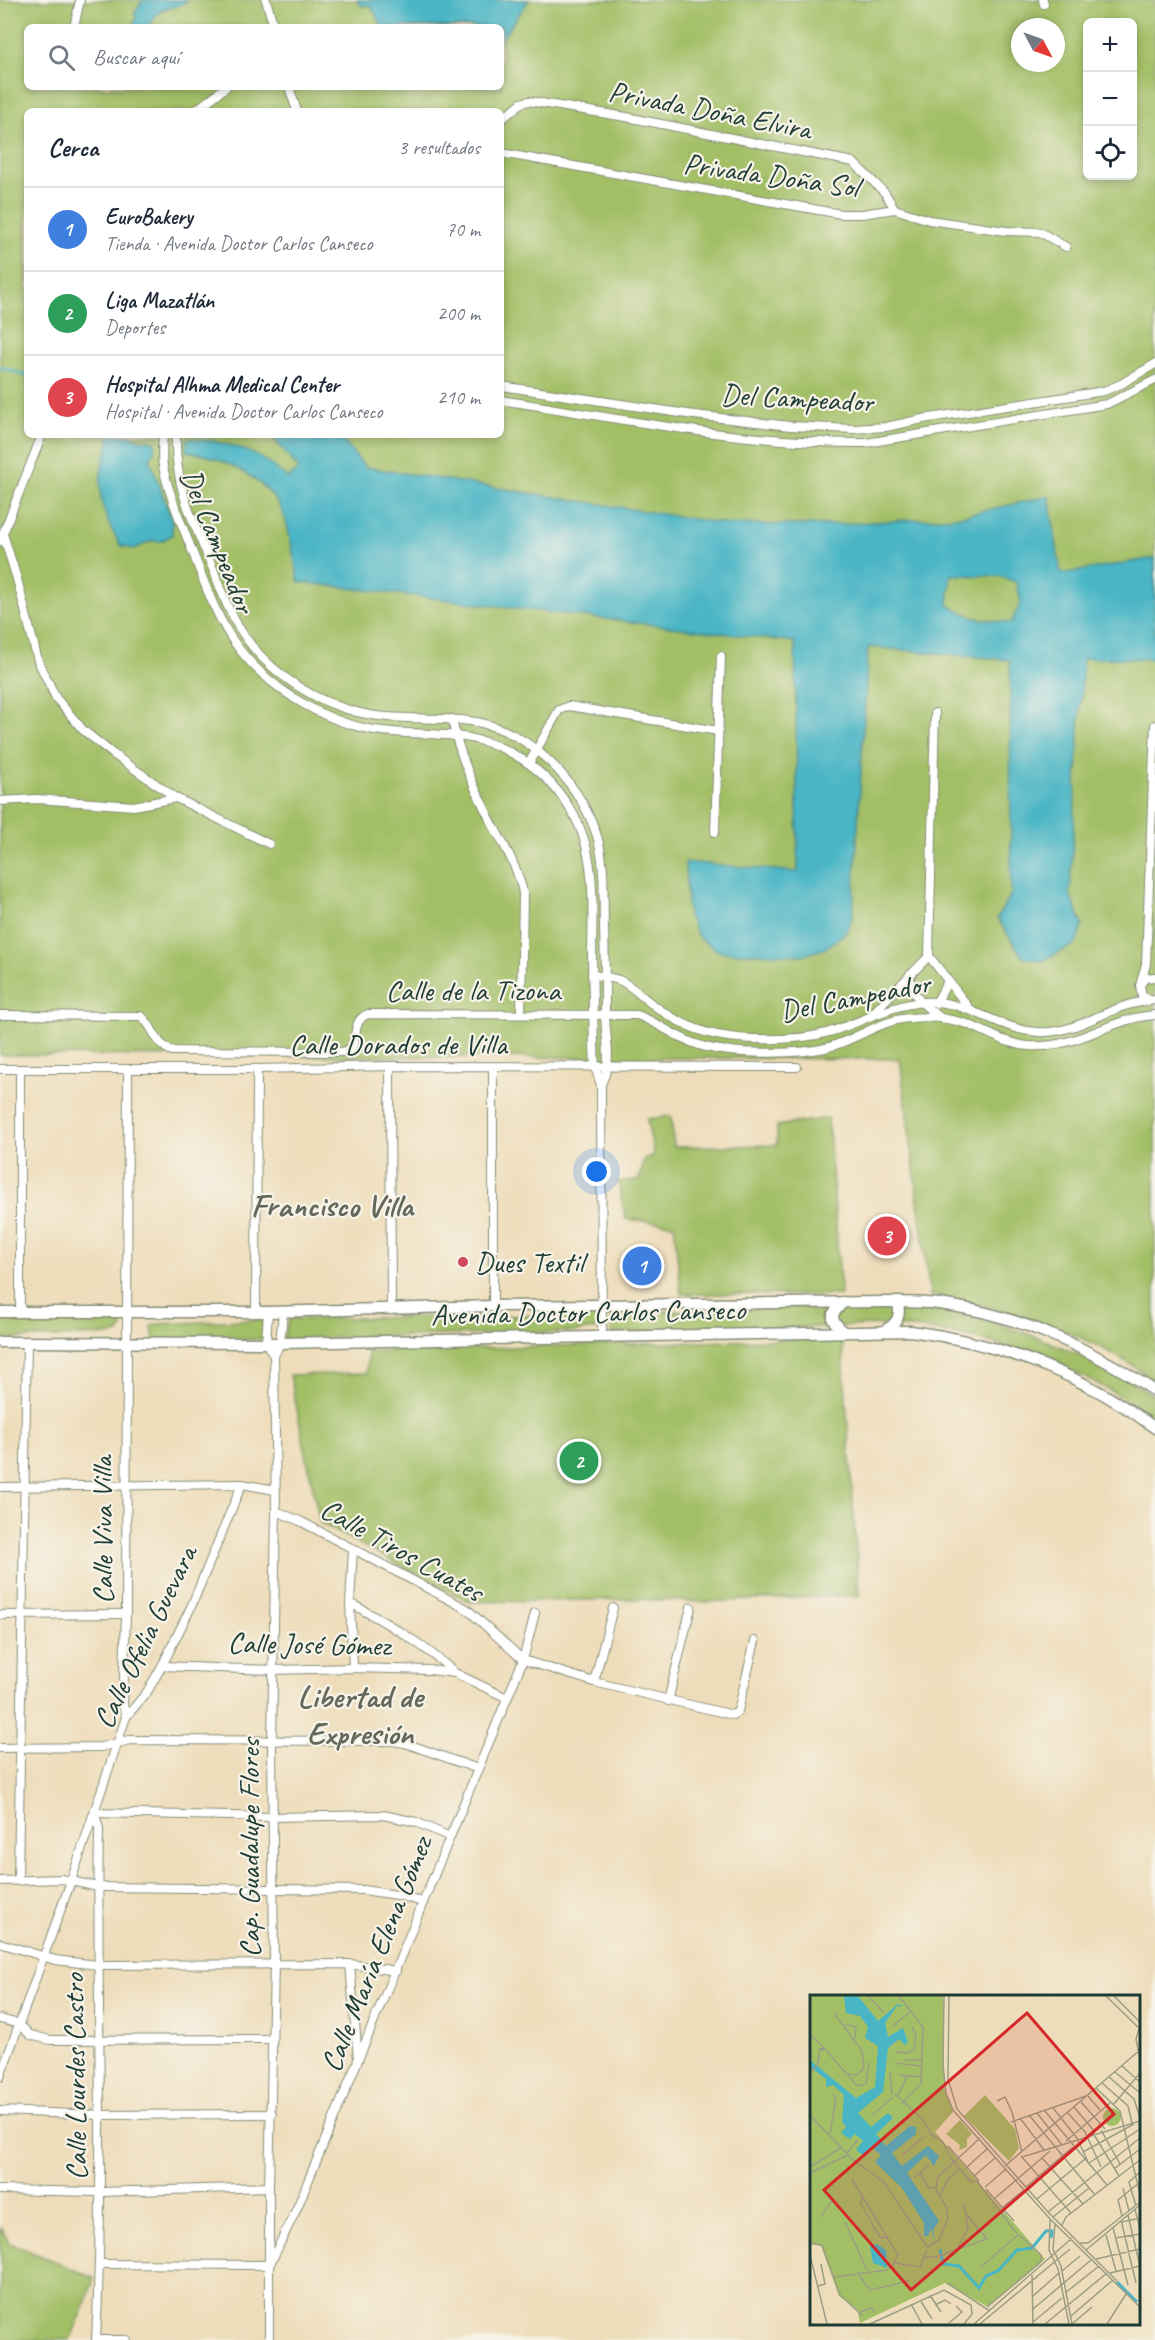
<!DOCTYPE html>
<html lang="es">
<head>
<meta charset="utf-8">
<style>
	body { margin:0; font-family:Caveat,sans-serif; background:#f2f2f3; color:#1f2937 }
	.controls { position:absolute; right:18px; top:18px; display:grid; overflow:hidden; border-radius:9px; box-shadow:0 3px 9px #0003 }
	.controls button { width:54px; height:54px; display:grid; place-items:center; padding:0; border:0; border-bottom:2px solid #e0e1e3; background:#fff; color:#1f2937; font:30px sans-serif }
	.compass { position:absolute; left:1011px; top:18px; width:54px; height:54px; border-radius:50%; background:#fff; box-shadow:0 3px 9px #0003; rotate:131deg }
	.you { position:absolute; left:597px; top:1172px; width:21px; height:21px; margin:-15px; border:4px solid #fff; border-radius:50%; background:#1a73e8; box-shadow:0 0 0 9px #1a73e833 }
	.badge { display:grid; place-items:center; width:39px; height:39px; border-radius:50%; background:#db2777; color:#fff; font-size:20px; font-weight:700 }
	.pin { position:absolute; translate:-50% -50%; border:3px solid #fff; box-shadow:0 2px 6px #0006 }
	.list { margin:0; padding:0; list-style:none }
	h2 { display:flex; justify-content:space-between; align-items:center; height:78px; margin:0; padding:0 24px; font-size:26px }
	h2 small { font-size:20px; font-weight:400; color:#747a83 }
	.list li { display:grid; grid-template-columns:39px 1fr auto; gap:18px; align-items:center; box-sizing:border-box; height:84px; padding:0 24px; border-top:2px solid #e0e1e3 }
	.list b { display:block; font-size:22px; white-space:nowrap }
	.list p { margin:0; font-size:20px; white-space:nowrap; color:#747a83 }
	.list em { font-size:20px; font-style:normal; color:#747a83 }
	.icon { flex:none; width:33px; height:33px; fill:none; stroke:currentColor; stroke-width:2; stroke-linecap:round; stroke-linejoin:round }
	.map { position:relative; flex:none; width:1155px; height:2340px; overflow:hidden }
	.search { position:absolute; background:#fff; box-shadow:0 3px 9px #0003; left:24px; top:24px; width:480px; height:66px; display:flex; align-items:center; gap:15px; box-sizing:border-box; padding:0 21px; border-radius:9px; color:#747a83; font-size:22px }
	.panel { position:absolute; background:#fff; box-shadow:0 3px 9px #0003; left:24px; top:108px; width:480px; height:330px; border-radius:9px }
	.map>svg:first-child { display:block }
	.green { fill:#a3bf66; stroke:#617e4d; stroke-width:1.5; fill-rule:evenodd }
	.water { fill:#49b5c5; stroke:#34797c; stroke-width:1.5; fill-rule:evenodd }
	.lines { fill:none; stroke-linecap:round; stroke-linejoin:round }
	.stream { stroke:#49b5c5; stroke-width:3 }
	.minor-casing { stroke:#868d77; stroke-width:10 }
	.secondary-casing { stroke:#868d77; stroke-width:13 }
	.minor { stroke:#fff; stroke-width:8 }
	.secondary { stroke:#fff; stroke-width:10 }
	.poi-dot { fill:#d1495b; stroke:#f7f3e8; stroke-width:2 }
	.labels { text-anchor:middle; stroke-width:4.5; stroke-linejoin:round; paint-order:stroke }
	.street-label { font-size:30px; fill:#1f3d34; stroke:#f7f3e8 }
	.poi-label { font-size:30px; fill:#1f3d34; stroke:#f7f3e8; text-anchor:start }
	.neighbourhood-label { font-size:32px; font-weight:bold; fill:#63685a; stroke:#f7f3e8 }
	.inset-river { fill:none; stroke:#49b5c5; stroke-width:3 }
	.inset-road { fill:none; stroke:#9b9d84; stroke-width:1.5 }
	.view { fill:#d62828; fill-opacity:0.15; stroke:#d62828; stroke-width:3 }
	.inset-edge { fill:none; stroke:#1f3d34; stroke-width:3 }
</style>
</head>
<body>
<div class="map">
<svg width="1155" height="2340" viewBox="0 0 1155 2340">
	<rect width="100%" height="100%" fill="#f7f3e8"/>
	<filter id="ink" filterUnits="userSpaceOnUse"><feTurbulence type="fractalNoise" baseFrequency=".0167" numOctaves="2"/><feDisplacementMap in="SourceGraphic" scale="12" xChannelSelector="R" yChannelSelector="G"/><feConvolveMatrix kernelMatrix="1 2 1 2 8 2 1 2 1" color-interpolation-filters="sRGB"/></filter>
	<filter id="wash" filterUnits="userSpaceOnUse"><feTurbulence type="fractalNoise" baseFrequency=".008" numOctaves="4" result="noise"/><feDisplacementMap in="SourceGraphic" scale="24" xChannelSelector="R" yChannelSelector="G"/><feGaussianBlur stdDeviation="1.35" result="paint"/><feColorMatrix in="noise" values="0 0 0 0 0 0 0 0 0 0 0 0 0 0 0 0 0 1.4 0 .05"/><feComposite in="paint" operator="in"/></filter>
	<g filter="url(#wash)">
		<rect width="100%" height="100%" fill="#eeddba"/>
		<g class="green">
			<path d="M0,0H1155V1381C1088,1331 1011,1309 930,1295L900,1059L0,1055ZM1088,22H1132V176H1088ZM27,27H501V87H27ZM1020,27H1056V63H1020ZM27,111H501V435H27Z"/>
			<path d="M671,1116L674,1147L777,1145V1126L828,1118L841,1295L681,1294L674,1224L626,1219L618,1182L639,1180L644,1159L654,1155L647,1119Z"/>
			<path d="M833,1306C856,1306 880,1304 902,1306C995,1314 1076,1348 1155,1396V1420C1076,1361 979,1331 881,1325L611,1333L612,1313Z"/>
			<path d="M580,1315L599,1316L600,1325L595,1329L575,1332L283,1339L289,1319Z"/>
			<path d="M29,1317L115,1319L121,1322L122,1328L119,1333L113,1335L0,1339V1318Z"/>
			<path d="M266,1319L264,1339L154,1343L152,1326L156,1324Z"/>
			<path d="M842,1338L859,1595L702,1602L639,1599L470,1602L320,1523L290,1375L367,1373L368,1351Z"/>
			<path d="M0,2227L10,2243L94,2278L87,2301L70,2340H0Z"/>
		</g>
		<g class="water">
			<path d="M143,0H188C172,14 159,0 150,27H132L137,16L134,14Z"/>
			<path d="M356,0H529L501,40V27H383L370,5L362,6Z"/>
			<path d="M109,435H131L137,439L155,441L156,447L150,459L172,520V535L162,541H151L134,549L121,546C105,519 96,499 102,467C104,456 111,446 109,435Z"/>
			<path d="M271,435H338L365,467L726,524L825,525L956,517L1049,496L1061,574L1155,558V659L1083,658L1070,894L1083,925L1076,944L1042,961L1023,957L997,918L1011,894L1010,660L868,647L853,914L847,931L826,948L804,955L720,952L699,938L688,916L685,862L798,872L795,642L299,582C294,561 291,538 285,518C272,480 223,457 186,451L187,439C210,439 241,446 261,458C271,464 279,472 288,478L299,469ZM951,575L999,576L1016,582L1021,602L1011,623L975,618L948,605Z"/>
		</g>
		<g class="lines">
			<path class="stream" d="M0,367L27,376"/>
		</g>
	</g>
	<g filter="url(#ink)">
		<g class="lines">
			<g class="minor-casing">
				<g id="minor">
					<path d="M266,0L274,27"/>
					<path d="M1043,0L1044,4"/>
					<path d="M74,27L80,0"/>
					<path d="M289,87L297,111"/>
					<path d="M195,111L226,87"/>
					<path d="M501,120L521,103L529,101L626,117L853,162L885,193L895,209"/>
					<path d="M501,153L841,214H862L895,209L929,220L1006,231L1040,232L1066,247"/>
					<path d="M501,386L694,415L790,426L853,429L886,427L923,419L1104,391L1121,384L1155,364"/>
					<path d="M501,400C621,419 744,444 866,443L1107,404L1155,380"/>
					<path d="M163,435C162,446 161,460 164,471C171,502 185,531 196,561C206,587 216,615 232,639C263,685 320,721 374,730C401,734 428,733 456,736C505,741 547,769 572,812C598,855 592,911 592,958C593,995 593,1031 595,1067L601,1085"/>
					<path d="M176,435C174,486 194,523 213,569C219,584 224,600 232,615C255,662 303,697 353,711C391,722 430,716 470,721C527,728 578,780 596,833C606,862 603,896 604,927C605,956 605,985 605,1013C605,1031 610,1051 607,1068C606,1073 603,1079 601,1085L602,1336"/>
					<path d="M3,534L17,579L38,661L56,698L83,730L113,754L176,798L269,844"/>
					<path d="M0,541L42,435"/>
					<path d="M452,719C459,756 476,792 493,825C505,847 518,868 523,893L521,1014"/>
					<path d="M529,763L559,710L569,706L718,731"/>
					<path d="M0,801L37,799L134,806L176,798"/>
					<path d="M715,832L721,656"/>
					<path d="M929,956L935,713"/>
					<path d="M929,956L970,1009"/>
					<path d="M910,974C907,994 927,1008 941,1018"/>
					<path d="M592,975C601,976 610,977 619,980C631,985 641,996 652,1004C672,1019 692,1030 717,1035C748,1041 795,1041 826,1033C859,1024 890,1004 925,1002C966,999 998,1030 1038,1032C1072,1034 1097,1014 1128,1005C1137,1002 1146,1001 1155,1000"/>
					<path d="M1141,982L1146,964L1155,725"/>
					<path d="M1150,1000L1142,996L1140,985L1145,978L1155,977"/>
					<path d="M936,1003L948,981"/>
					<path d="M873,1013L929,956"/>
					<path d="M0,1015L141,1016C154,1026 154,1044 172,1051L342,1052L351,1049C358,1037 352,1020 368,1014L637,1015C659,1023 676,1038 699,1045C728,1055 800,1055 829,1047C858,1039 880,1020 910,1018C928,1016 948,1018 964,1023C985,1030 1006,1045 1029,1046C1078,1049 1109,1018 1155,1015"/>
					<path d="M390,1066L391,1310"/>
					<path d="M493,1067V1306"/>
					<path d="M0,1069H257L390,1066L797,1067"/>
					<path d="M20,1312V1069"/>
					<path d="M256,1312L257,1069"/>
					<path d="M268,1312L266,1343L274,1356"/>
					<path d="M0,1487L242,1484L275,1490"/>
					<path d="M276,1511L300,1521L467,1609L523,1660L594,1682L733,1715L738,1711L755,1641"/>
					<path d="M353,1549L350,1603L353,1668"/>
					<path d="M350,1603C387,1623 424,1644 455,1673"/>
					<path d="M0,1615L126,1614"/>
					<path d="M162,1666L273,1670L353,1668L430,1670L455,1673L507,1698"/>
					<path d="M594,1682L613,1608"/>
					<path d="M668,1701L691,1607"/>
					<path d="M126,1717L123,1705L126,1614L128,1070"/>
					<path d="M0,1748L101,1747L130,1740L393,1741L405,1743L478,1769"/>
					<path d="M95,1813L273,1817L383,1815L416,1822L450,1837"/>
					<path d="M95,1815L99,1828C96,1999 105,2170 96,2340"/>
					<path d="M0,1881L62,1879L98,1887L363,1890L397,1895L423,1902"/>
					<path d="M18,1881L27,1341"/>
					<path d="M0,1943L55,1960L97,1965L350,1964L396,1971"/>
					<path d="M350,1964L358,2059"/>
					<path d="M0,2019L19,2024L30,2035L50,2040L272,2039"/>
					<path d="M0,2077L71,1881L126,1717L147,1692L162,1666L191,1607L242,1484"/>
					<path d="M0,2111L100,2115L272,2114"/>
					<path d="M0,2190L100,2192L269,2187"/>
					<path d="M99,2264L269,2265"/>
					<path d="M270,2264L297,2208L523,1660L535,1613"/>
					<path d="M96,2340H127"/>
					<path d="M269,2340V2187L274,1965L272,1741L276,1511L274,1356L280,1343L283,1312"/>
				</g>
			</g>
			<g class="secondary-casing">
				<g id="secondary">
					<path d="M0,1312H268L493,1306L884,1302C902,1302 921,1302 939,1304C1018,1314 1089,1348 1155,1391"/>
					<path d="M842,1331L833,1320V1314L843,1302"/>
					<path d="M884,1331C897,1323 901,1318 898,1302"/>
					<path d="M0,1342L280,1343L911,1331C1000,1343 1083,1374 1155,1428"/>
				</g>
			</g>
			<use href="#minor" class="minor"/>
			<use href="#secondary" class="secondary"/>
		</g>
	</g>
	<circle class="poi-dot" cx="463" cy="1262" r="6"/>
	<g class="labels">
		<g class="street-label">
			<text transform="translate(710 110) rotate(11)" y="10">Privada Doña Elvira</text>
			<text transform="translate(771 175) rotate(8)" y="10">Privada Doña Sol</text>
			<text transform="translate(797 398) rotate(3)" y="10">Del Campeador</text>
			<text transform="translate(218 541) rotate(68)" y="10">Del Campeador</text>
			<text x="473" y="1000">Calle de la Tizona</text>
			<text transform="translate(855 997) rotate(-11)" y="10">Del Campeador</text>
			<text x="398" y="1054">Calle Dorados de Villa</text>
			<text transform="translate(588 1312) rotate(-1)" y="10">Avenida Doctor Carlos Canseco</text>
			<text transform="translate(102 1530) rotate(-90)" y="10">Calle Viva Villa</text>
			<text transform="translate(402 1550) rotate(29)" y="10">Calle Tiros Cuates</text>
			<text transform="translate(145 1637) rotate(-64)" y="10">Calle Ofelia Guevara</text>
			<text transform="translate(309 1644) rotate(1)" y="10">Calle José Gómez</text>
			<text transform="translate(249 1848) rotate(-90)" y="10">Cap. Guadalupe Flores</text>
			<text transform="translate(376 1954) rotate(-68)" y="10">Calle María Elena Gómez</text>
			<text transform="translate(75 2077) rotate(-91)" y="10">Calle Lourdes Castro</text>
		</g>
		<g class="poi-label">
			<text x="475" y="1272">Dues Textil</text>
		</g>
		<g class="neighbourhood-label">
			<text x="332" y="1216">Francisco Villa</text>
			<text x="360" y="1707">Libertad de<tspan x="360" dy="37">Expresión</tspan></text>
		</g>
	</g>
	<g transform="translate(810 1995)">
		<rect width="330" height="330" fill="#eeddba"/>
		<path d="M0,1H133L134,92L143,117L125,137L235,264L178,312L135,288L50,328L47,314L29,301L11,251L0,249ZM175,100L205,134L209,153L199,166L154,121ZM293 122a9 9 0 1 1 18 0a9 9 0 1 1-18 0ZM150,125L162,139L157,144V152L149,155L150,150L136,139Z" fill="#a3bf66"/>
		<path d="M34,1H48L68,26L88,9L94,11H87L75,28L78,42L93,33L98,47L95,50L89,44L78,53L73,97L48,118L61,132L78,118L83,123L66,139L76,151L100,131L106,132V139L82,158L92,171L118,151L129,161L124,171L116,160L97,178L129,226L123,235L125,246L121,234L118,241H114V228L92,193L65,167L71,160L61,152L54,161L46,155L53,146L45,139L40,144L31,138L36,132L32,127L34,100L23,90L16,92V84L0,72V65L46,103L65,92L68,51L55,43L58,32L50,21L36,18ZM67,249L76,255L77,273L63,268L60,251Z" fill="#49b5c5"/>
		<path class="inset-river" d="M130,254L133,269L149,271L169,293L176,281L188,276L207,255L222,253L236,236H242L241,243M307,287L327,307"/>
		<path class="inset-road" d="M58,1L74,18M89,1L113,32L111,89L92,108M134,1L133,70L136,98L143,115L240,224L330,312M139,1L138,84L147,114L238,217L307,286M296,1L330,34M304,1L330,27M35,29L46,32L45,43M83,31L100,17M329,34L326,44L330,65M0,39L13,52M14,53L10,54L13,55L14,53L37,79L47,80L54,73L52,56L24,18M86,57L98,58L104,54L106,41L102,31M94,65H113M85,68L111,71M312,71L330,87M80,77L82,99M305,77L330,98M0,79L8,68L10,54M38,80L47,91L56,89L59,67M89,80L112,82M299,82L324,104L330,123M292,88L318,111L322,128M286,93L310,116L330,199M284,95L297,110M85,99L114,126L121,139L132,146L141,163L161,187L167,186L207,239M88,101L97,81M278,101L290,115M187,106L195,102L202,117L212,157M271,107L295,134M303,110L330,78M264,112L285,137M243,113L267,143L278,167M234,115L297,190M227,118L252,150M258,118L275,137L291,172M0,120L42,164L74,187L117,252M219,120L285,200M61,121L83,102M210,123L234,155M201,127L276,101M291,135L310,169M20,138L26,104L23,99M283,138L309,181M77,140L100,122M256,146L300,108M138,151L169,186M273,157L324,129M36,159L48,145M92,160L114,142M211,161L261,218M212,162L330,126M232,163L273,209M279,168L330,134M195,171L330,55M0,172L32,152M157,172L177,154M304,174L330,154M0,178L38,160M110,178L119,193L127,192M164,181L185,163M104,183L119,170M42,184L88,260L84,268M175,192L196,174M216,192L263,152M313,193L319,216M176,194L204,226M52,202L51,209L70,242L78,243M129,202L138,184L150,174M184,204L240,156M227,204L275,164M326,211L319,187L330,177M192,213L214,195M325,214L330,234M238,217L330,143M318,220L330,271M312,221L308,205L330,187M11,222L23,204M243,222L279,193M240,225L239,255L248,274L259,329M311,225L326,288M35,227L57,275M312,227L330,223M245,229L243,254L251,271L262,329M252,230L256,222L330,165M303,233L318,290M209,240L231,260V267M296,240L306,276M305,243L330,239M0,248L12,250L30,300L53,321M270,248H278L330,207M118,252L129,245L138,224L136,211L126,195L128,182L170,143M148,253L158,233L154,208M276,255L330,210M0,260L17,329M115,262H126L177,244L157,220M286,264L330,254M171,272L208,240M252,276L270,261M47,277L60,295L99,286M300,278L330,271M222,280L223,329M24,282L77,275L85,268L110,272L117,255M137,288L180,316M8,291L15,289L11,269M255,298L289,271M120,300L131,317M223,301L249,278M110,305L122,324M101,309L112,329M125,310L135,305L141,309M177,312L231,267M223,314L281,265M50,317L62,313L65,318M261,321L303,285M223,327L252,303M139,328L152,317L146,311M60,329L134,295L161,310L162,319L154,329M164,329L262,243M170,329L260,254M235,329L297,278M262,329L282,312M297,329L318,296"/>
		<path class="view" d="M217,18L304,119L101,295L14,195Z"/>
		<rect width="330" height="330" class="inset-edge"/>
	</g>
</svg>
<div class="controls">
<button>+</button>
<button>−</button>
<button><svg class="icon" aria-label="locate" viewBox="0 0 24 24"><circle cx="12" cy="12" r="6"/><path d="M12 2v4M12 18v4M2 12h4M18 12h4"/></svg></button>
</div>
<svg class="compass" viewBox="-18 -18 36 36"><path d="M0-13l5 13h-10z" fill="#e53935"/><path d="M0 13l5-13h-10z" fill="#747a83"/></svg>
<div class="you"></div>
<div class="pin badge" style="left:642px;top:1266px;background:#3f7fe0">1</div>
<div class="pin badge" style="left:579px;top:1461px;background:#2e9e5b">2</div>
<div class="pin badge" style="left:887px;top:1236px;background:#e0444e">3</div>
<div class="search"><svg class="icon" aria-label="search" viewBox="0 0 24 24"><circle cx="10" cy="10" r="6"/><path d="M15 15l6 6"/></svg>Buscar aquí</div>
<section class="panel">
<h2>Cerca<small>3 resultados</small></h2>
<ul class="list">
<li><span class="badge" style="background:#3f7fe0">1</span><div><b>EuroBakery</b><p>Tienda · Avenida Doctor Carlos Canseco</p></div><em>70 m</em></li>
<li><span class="badge" style="background:#2e9e5b">2</span><div><b>Liga Mazatlán</b><p>Deportes</p></div><em>200 m</em></li>
<li><span class="badge" style="background:#e0444e">3</span><div><b>Hospital Alhma Medical Center</b><p>Hospital · Avenida Doctor Carlos Canseco</p></div><em>210 m</em></li>
</ul>
</section>
</div>
</body>
</html>
